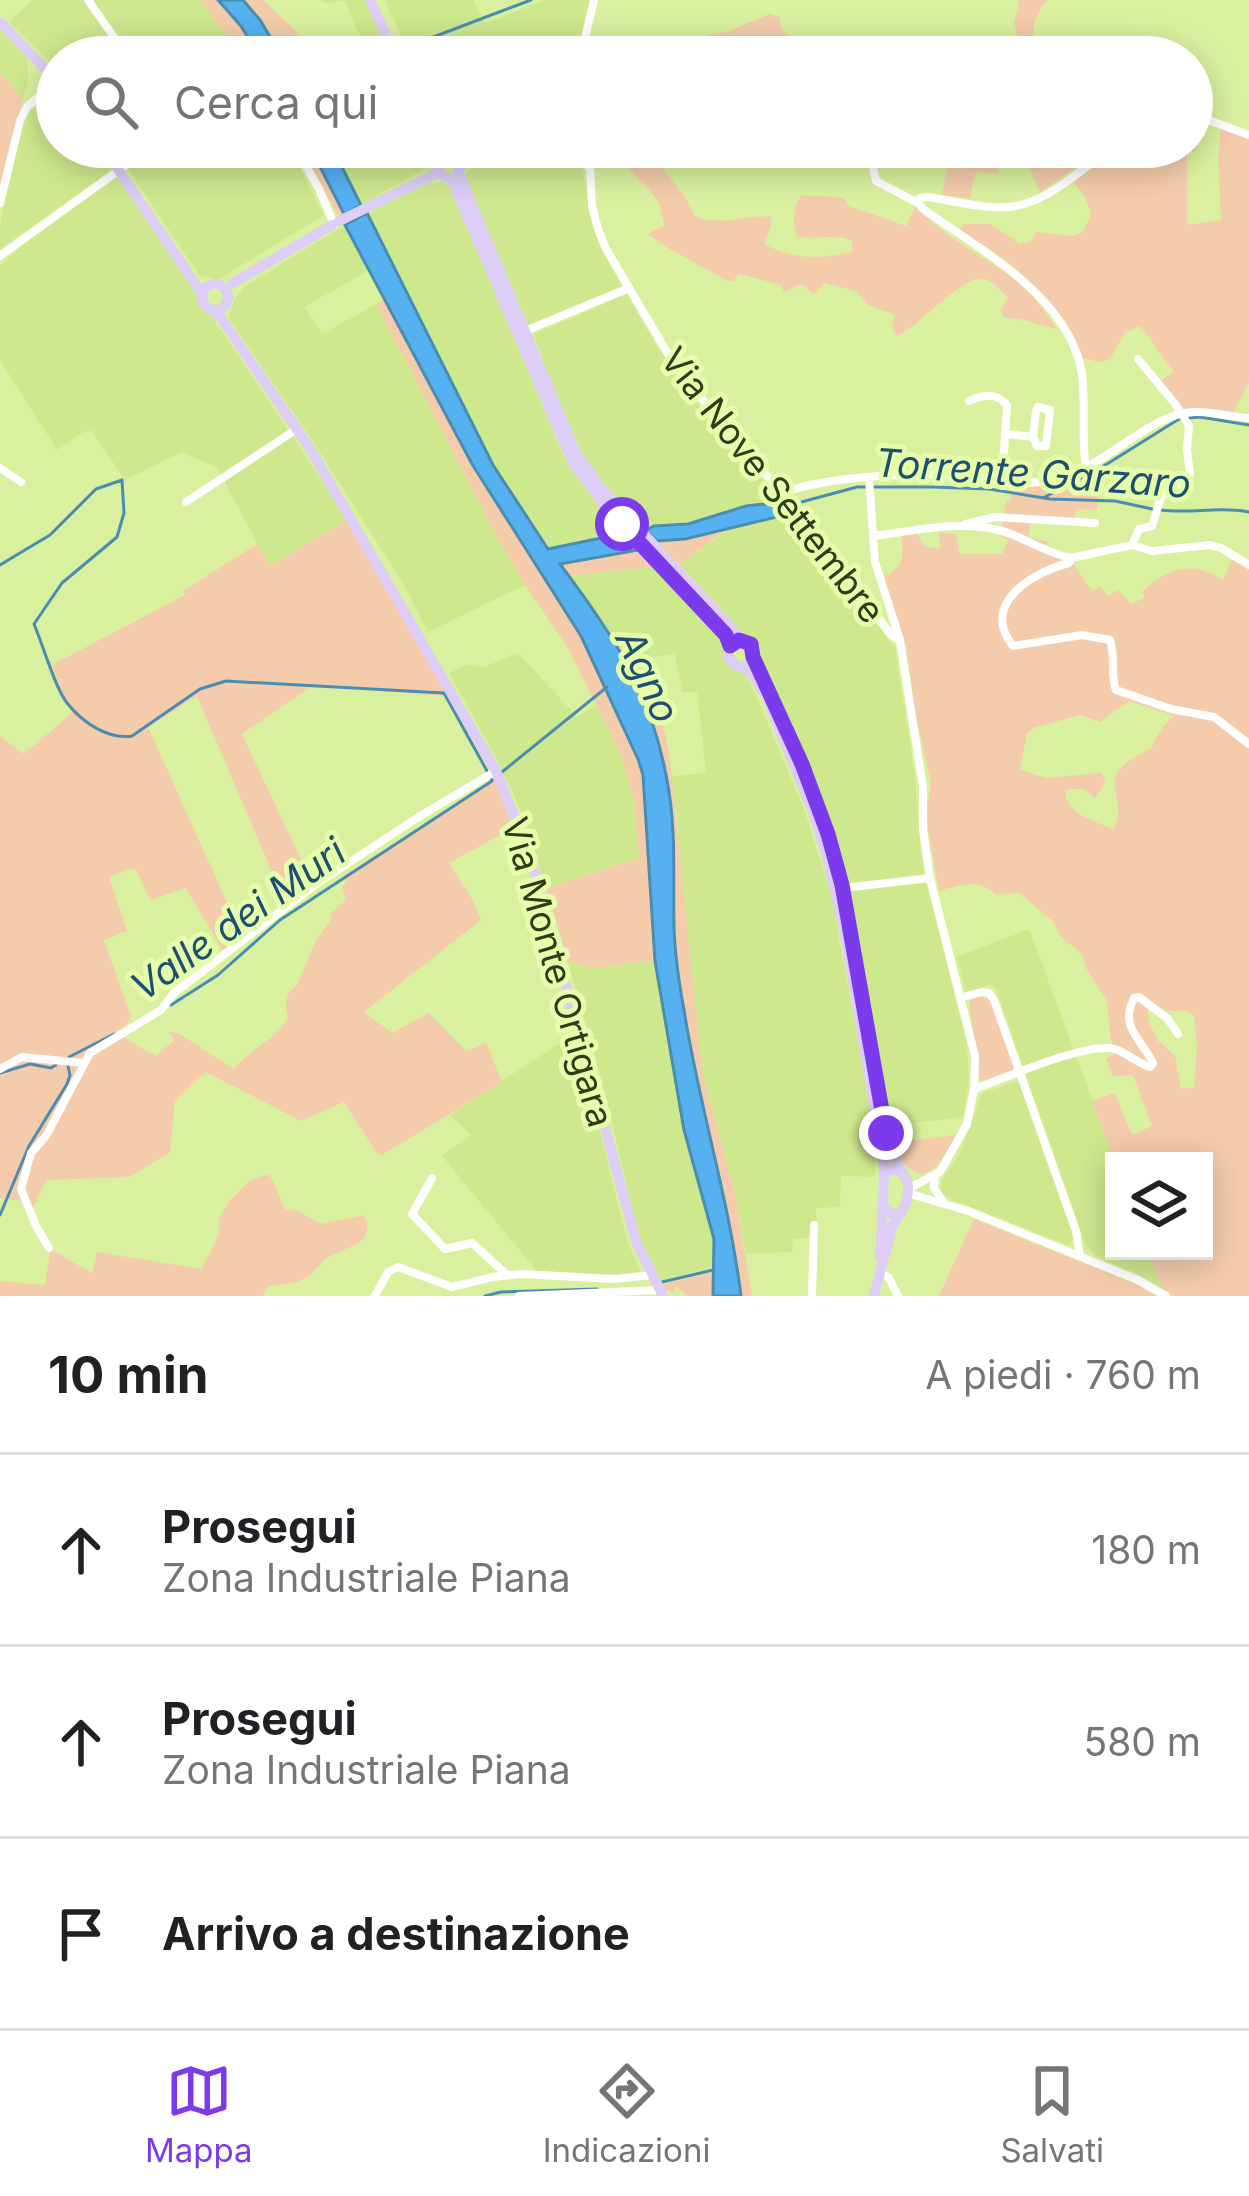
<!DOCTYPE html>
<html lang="it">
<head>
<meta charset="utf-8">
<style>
	body { margin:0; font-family:Inter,sans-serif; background:#f6f6f6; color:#202124 }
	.controls { position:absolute; right:36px; bottom:36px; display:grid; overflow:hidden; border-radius:0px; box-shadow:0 6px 30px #0003 }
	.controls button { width:108px; height:108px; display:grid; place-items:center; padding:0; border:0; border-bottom:3px solid #e0e0e0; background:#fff; color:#202124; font:60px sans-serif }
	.stop { position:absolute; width:36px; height:36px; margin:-27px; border:9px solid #7c3aed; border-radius:50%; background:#fff }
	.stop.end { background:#7c3aed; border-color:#fff; box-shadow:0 3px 12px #0008 }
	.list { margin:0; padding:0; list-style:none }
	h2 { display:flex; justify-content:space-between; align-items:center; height:156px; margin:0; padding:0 48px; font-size:51px }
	h2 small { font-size:39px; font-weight:400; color:#757577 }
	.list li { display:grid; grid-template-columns:78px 1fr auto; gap:36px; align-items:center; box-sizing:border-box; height:192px; padding:0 48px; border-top:3px solid #e0e0e0 }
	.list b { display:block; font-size:45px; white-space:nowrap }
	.list p { margin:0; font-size:39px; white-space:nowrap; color:#757577 }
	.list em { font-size:39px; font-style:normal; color:#757577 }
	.icon { flex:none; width:66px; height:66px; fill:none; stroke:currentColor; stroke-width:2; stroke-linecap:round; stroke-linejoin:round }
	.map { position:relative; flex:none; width:1249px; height:1296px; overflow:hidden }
	.search { position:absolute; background:#fff; box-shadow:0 6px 30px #0003; left:36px; right:36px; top:36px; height:132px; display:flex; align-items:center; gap:30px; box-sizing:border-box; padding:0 42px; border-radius:66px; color:#757577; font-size:45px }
	.sheet { height:732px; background:#fff }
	nav { display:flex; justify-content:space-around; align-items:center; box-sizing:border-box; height:168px; border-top:3px solid #e0e0e0; background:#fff; font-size:33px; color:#757577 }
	nav a { display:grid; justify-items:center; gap:6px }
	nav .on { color:#7c3aed }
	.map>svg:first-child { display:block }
	.built { fill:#cee88e }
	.green { fill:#f4ccac; fill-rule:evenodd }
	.water { fill:#56b1f1; stroke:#4b8db0; stroke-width:3 }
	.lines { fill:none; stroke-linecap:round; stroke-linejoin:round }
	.stream { stroke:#4b8db0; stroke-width:3 }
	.minor { stroke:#fff; stroke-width:8 }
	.major { stroke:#ddcdf7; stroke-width:10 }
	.route { stroke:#7c3aed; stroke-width:15 }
	.labels { text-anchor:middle; stroke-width:10; stroke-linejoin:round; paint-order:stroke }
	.street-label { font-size:36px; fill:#313a19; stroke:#e6feac }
	.water-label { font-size:39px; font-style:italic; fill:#1f4f70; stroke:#e6feac }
</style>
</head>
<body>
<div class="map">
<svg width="1249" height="1296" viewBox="0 0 1249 1296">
	<rect width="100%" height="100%" fill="#d9f19f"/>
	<g class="built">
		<path d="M33,0H200L244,57H57V70L9,22Z"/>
		<path d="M322,0H366L390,57H369L345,1L324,3Z"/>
		<path d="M385,0H473L485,23L545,0H590L578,57H410Z"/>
		<path d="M0,31L27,57L28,82L23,99L0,73Z"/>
		<path d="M57,103V147H98L113,169L0,249V226L19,136L26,114L39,104Z"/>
		<path d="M113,147H289L324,215L219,279L200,276Z"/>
		<path d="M332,147H431L437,159L428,167L361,205Z"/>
		<path d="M511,147H574L579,156L599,243L622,287L529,326L464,175L478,161Z"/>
		<path d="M118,177L348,519L270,567L217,468L182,452L125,480L92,431H85L57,450L0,360V265L37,233Z"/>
		<path d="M443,182L450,188L474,243L563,455L584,487L625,531L549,547L493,465L367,213L431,183Z"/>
		<path d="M345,225L369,270L304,307L322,334L376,304L496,534L525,585L428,632L403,583L312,440L228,317L235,298L244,287Z"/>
		<path d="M627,294L651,337L695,401L735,449L784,502L746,506L688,524L654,526L646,530L595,473L583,454L550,381L534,334Z"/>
		<path d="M793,513L895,648L915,775L920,847L926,881L967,1045L969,1081L963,1117L889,1126L853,913L829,826L815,786L757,658L720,607L680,565L730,528Z"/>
		<path d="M659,566L717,631L736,657L755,693L804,809L831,893L869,1102L876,1177L841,1176L840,1207L816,1208V1237L793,1239L792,1252L746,1254L735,1194L702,1070L684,931L678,826L671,776L706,773L697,692H682L675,654L636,659L626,654L569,576Z"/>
		<path d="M518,653L577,717L597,704L621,755L634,799L639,858L546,888L521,810L496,757L449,673L465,665L484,667Z"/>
		<path d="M1029,929L1115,1161L1114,1251H1148L1162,1289L1138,1274L1097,1257L1085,1243L995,987L989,985L966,994L957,957Z"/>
		<path d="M655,960L684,1130L714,1239L713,1267L661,1280L639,1236L600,1074L568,961L592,968Z"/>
		<path d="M576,1036L627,1241L643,1276L537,1271L442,1156L471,1135L450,1115L557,1045Z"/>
		<path d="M1019,1081L1070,1227L1074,1240L1067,1245L943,1196L941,1192V1181L959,1155L982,1093Z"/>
	</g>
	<g class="green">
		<path d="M200,0H218L240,25L261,57H244Z"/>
		<path d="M243,0H263L294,29L314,57H282L260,20Z"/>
		<path d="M1019,0H1048C1032,17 1029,36 1039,57H1024L1014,24Z"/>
		<path d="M769,14L780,17L781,29C798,46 830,45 851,57H828L791,45L785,46L780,57H772L767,48C734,38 703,57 670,57L702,41L710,34L727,32Z"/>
		<path d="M921,43C947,48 958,35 979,57H913V50Z"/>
		<path d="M0,73L23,99L0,186Z"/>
		<path d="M1221,128L1249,138V382L1233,414L1201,408L1178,410L1161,381L1174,371C1159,357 1154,339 1139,326L1125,333L1110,359L1098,362L1081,357C1052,293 1018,266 958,229L964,224H991L1020,244L1031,241L1037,232L1073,236L1083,232L1091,214L1084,195L1073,182L1122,147H1192V140L1198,141L1196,151L1187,153V225L1221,220L1218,158Z"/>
		<path d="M301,147H310L344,214L339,218Z"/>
		<path d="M620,147H649C659,171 685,188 694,215C720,228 744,214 771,217V225L765,244C790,260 824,259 852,252V241C834,232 816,241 797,236C792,223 793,206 802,195L844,198L849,206L906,226L917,203C928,229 989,259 1014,279C1032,293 1044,311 1057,329C1037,325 1025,318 1004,318L1001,310L1008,298C1001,292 994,282 985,279C965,272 920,326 897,336C891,327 891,324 896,315L868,305L856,291L824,283L814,294L801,284L784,292L781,285L739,274L733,281H728L668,248L648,234L664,225L660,206L653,194L624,164Z"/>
		<path d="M961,147H992L999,174L976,172L970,198L942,195L948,162L960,155Z"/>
		<path d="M1020,147H1105L1040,192Z"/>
		<path d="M384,300L418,359L472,464L581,636L631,740L643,775L655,960L592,968L568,961L546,888L639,858L634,799L621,755L568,648L525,585L496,535L376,304Z"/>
		<path d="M1088,476L1099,495L1097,510L1077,509L1072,526L1031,522L1028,537L1049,542L1047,553C1076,553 1076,573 1093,591L1100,586L1108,596L1118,590L1131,604L1144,598L1143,591C1169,566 1193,561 1223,580L1232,560L1249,562V1296H1174L1162,1289L1148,1251H1204V1161H1115L1092,1101L1115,1093L1132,1135L1152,1126L1133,1075L1113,1076L1106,1058L1115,1054L1111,1040L1107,1001L1087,970L1082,954L1061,937L1053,921L1018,892L996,895C979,877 961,885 939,891L928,830L927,809L931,784L916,716L906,645L883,578C907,563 903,557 901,531H916L925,547L940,548L939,532L956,534L960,554H1002L1008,541L1000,536L1006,501H1010L1012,488L1057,484ZM1129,701L1175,716C1166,721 1155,737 1152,747C1141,755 1127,759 1119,771C1106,787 1128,807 1113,829C1094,821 1075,817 1065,797L1067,790C1079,787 1087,790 1095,798L1106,781L1101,773L1046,778L1020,770L1027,734L1033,728L1080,715L1101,722C1109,712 1120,710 1129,701ZM1148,1010L1187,1011L1194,1016L1197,1045L1194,1087L1181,1089L1175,1056L1158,1041L1149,1022Z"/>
		<path d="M348,519L449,693L445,696L314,685L242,734L314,887L287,907L197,696L148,727L244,940L233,949L227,958L186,888L150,900L136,870L128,869L109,877L127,931L104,940L131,1016L120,1035L156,1056L174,1040L168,1032L178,1033L234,1069C250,1048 275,1041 288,1018L286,1009L287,995L297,985L316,941L330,921L332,912L346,900L342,887L348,881L343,876L495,780L513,828L449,863L472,899L481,920L364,1012L392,1033L429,1013L466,1051L486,1043L502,1082L382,1155L376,1152L344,1102L301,1121L206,1072L175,1100L170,1152L130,1177L46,1180L32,1210L22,1201L0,1198V736L24,754L74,711L64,698L52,665L185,595L183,591L257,544L270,566Z"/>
		<path d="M728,528L680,565L657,541L685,539Z"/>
		<path d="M638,550L659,566L569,576L560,563Z"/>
		<path d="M619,646C626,655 632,659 644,659L642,664L655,694L669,751L702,1070L735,1194L752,1296H741C729,1198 698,1104 683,1006C679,982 676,957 674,932C672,887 676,840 670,794C662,742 644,692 619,646Z"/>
		<path d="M982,996L991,1001L1014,1066L1009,1075L986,1082L981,1080L979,1076C979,1051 972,1028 969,1003L973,998Z"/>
		<path d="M957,1135C937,1172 918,1194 893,1145L899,1137L901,1142Z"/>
		<path d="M268,1174C277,1183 278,1197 285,1209L297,1211L321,1224L364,1215C378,1246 344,1246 327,1258C319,1264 314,1274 306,1278C295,1284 279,1285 268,1286L263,1296H0V1281L45,1285L51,1245L54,1251L92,1273L97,1252L201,1269L214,1246L219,1231V1219L227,1204L248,1182Z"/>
		<path d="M974,1219L1134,1283L1156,1296H939Z"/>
		<path d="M713,1272V1296H688L675,1286L674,1293L666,1290L663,1284Z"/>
	</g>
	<g class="water">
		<path d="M218,0H243L260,20L282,57H261L240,25Z"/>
		<path d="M310,147H332L361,205L344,214Z"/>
		<path d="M367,213L493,465L548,549L625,533L638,550L560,564C617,641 654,695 669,792C676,836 673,883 674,928C675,956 679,983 684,1010C699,1106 729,1199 741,1296H713L714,1239L684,1130L655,961L643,775L638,759L581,636L472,464L345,225Z"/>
		<path d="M784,502L793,513L685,539L657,541L646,530L654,526L688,524L746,506Z"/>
	</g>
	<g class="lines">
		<g class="stream">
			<path d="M407,47L531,0"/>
			<path d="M385,57L389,55"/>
			<path d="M1045,497L1107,464L1179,419L1200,417L1249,425"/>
			<path d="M794,504L857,487H932L989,489L1050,499L1115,501L1152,509"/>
			<path d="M1161,510C1191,514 1220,506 1249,512"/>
			<path d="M0,565L50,535L96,489L122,480L124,513L117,537L62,583L34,624C43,645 55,688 67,703C82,722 108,740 132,736L200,689L226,681L444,693L492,780"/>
			<path d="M502,772L607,687"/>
			<path d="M171,1005L218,975L280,920L492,781"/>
			<path d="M69,1057L114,1034"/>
			<path d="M0,1073L30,1064L51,1068L56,1065"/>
			<path d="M0,1215L29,1146L67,1084L70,1075L68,1066"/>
			<path d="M662,1282L713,1270"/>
			<path d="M485,1296L501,1292L597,1289"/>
		</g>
		<g class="minor">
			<path d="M88,0L128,57"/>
			<path d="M584,57V42L594,0"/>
			<path d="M55,100L57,98"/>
			<path d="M1192,109L1211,121L1249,135"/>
			<path d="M295,147L319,189L334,224"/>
			<path d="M580,147L588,167"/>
			<path d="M589,147L592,206L598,229L606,249L671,359L742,450L788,497L891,635L900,641L923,787V829L930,878L975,1056L974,1089L967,1124L940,1172L908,1189"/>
			<path d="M853,162L872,161L876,181L918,203"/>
			<path d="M460,163L497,147"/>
			<path d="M0,203L20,121L27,107L46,90L48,74"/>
			<path d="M0,256L151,147"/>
			<path d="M525,331L629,288"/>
			<path d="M1138,359L1176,405L1189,426L1187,450L1190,474L1161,497L1152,526L1139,529L1132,545L1071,558L1069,563C1033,572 979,604 1013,646L1082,635L1110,640C1116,657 1110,675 1116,690L1171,709L1214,717L1249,744"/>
			<path d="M969,401C983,395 996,392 1007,405L1002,482"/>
			<path d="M1007,434L1033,437L1037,446H1046L1050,410L1038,407L1036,411L1033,437"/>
			<path d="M0,468L21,482"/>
			<path d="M1086,468C1081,437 1086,405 1082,374C1070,297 980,250 923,209L918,203L920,198L928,197C956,201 996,213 1024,204C1057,194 1085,166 1113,147"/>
			<path d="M869,479L875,562L900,640"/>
			<path d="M784,492C832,477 891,474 941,475C979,476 1015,488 1052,480C1103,469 1141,422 1184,413C1206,409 1227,417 1249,418"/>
			<path d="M186,502L297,429"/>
			<path d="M966,524L995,517L1095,523"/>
			<path d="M873,536C914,531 958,520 998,530C1024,536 1044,553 1071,558"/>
			<path d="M1132,545L1152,551L1210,545L1221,548L1249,565"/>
			<path d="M843,888L930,878"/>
			<path d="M963,997L981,992L989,993L994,1000L1076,1231L1080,1256"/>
			<path d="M0,1069L22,1057L83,1063"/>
			<path d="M974,1089C1003,1079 1088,1041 1115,1049C1127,1053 1137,1063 1150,1067L1153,1063C1141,1038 1119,1028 1134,998L1139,997L1168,1019L1178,1034"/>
			<path d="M935,1175L934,1188L943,1201"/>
			<path d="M432,1178L412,1214L445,1249L472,1243L506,1274"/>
			<path d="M907,1193L968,1211L1138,1280L1166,1296"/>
			<path d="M49,1248L36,1226L21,1189L31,1153L46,1136L90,1053L161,1010L174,993L318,883L417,818L496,771"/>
			<path d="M880,1272L889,1278L898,1296"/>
			<path d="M375,1296L388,1272L398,1267L452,1287L493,1277L521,1274L614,1279L651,1275"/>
			<path d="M519,1296L660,1290"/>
			<path d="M812,1296L814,1225"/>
		</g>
		<g class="major">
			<path d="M370,0L396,57"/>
			<path d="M0,22L57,81"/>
			<path d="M103,147L202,294"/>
			<circle cx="449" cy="167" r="11"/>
			<path d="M459,173L575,451L601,488L743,640"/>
			<path d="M451,178L573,463L600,499L726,636L730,646"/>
			<path d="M339,221L440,172"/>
			<path d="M233,283L332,225"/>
			<circle cx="215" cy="297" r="13"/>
			<path d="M212,310L221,318L311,450L496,771L529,852L636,1241L663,1296"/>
			<circle cx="741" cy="653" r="13"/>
			<path d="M753,657L782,716L812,791"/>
			<path d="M742,666L753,675L766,696L813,812L828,861L845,934L884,1165L883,1206L889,1213L899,1215C912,1200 914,1162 884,1172"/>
			<path d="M819,809L843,888L889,1149L903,1172"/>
			<path d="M880,1257L883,1206"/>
			<path d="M874,1296L891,1230L899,1215"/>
		</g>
	</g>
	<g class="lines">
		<path class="route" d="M622,524L726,635L730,646L739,640L751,644L753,657L802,764L828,834L842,885L886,1133"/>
	</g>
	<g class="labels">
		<g class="street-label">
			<text transform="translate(773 485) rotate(52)" y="13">Via Nove Settembre</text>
			<text transform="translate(558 972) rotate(74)" y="13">Via Monte Ortigara</text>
		</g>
		<g class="water-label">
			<text transform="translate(1033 473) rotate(4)" y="14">Torrente Garzaro</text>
			<text transform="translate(648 676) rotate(65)" y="14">Agno</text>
			<text transform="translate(238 919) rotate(-35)" y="14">Valle dei Muri</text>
		</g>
	</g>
</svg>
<div class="controls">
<button><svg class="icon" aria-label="layers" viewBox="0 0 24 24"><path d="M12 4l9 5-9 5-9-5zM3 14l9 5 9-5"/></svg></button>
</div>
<div class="stop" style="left:622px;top:524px"></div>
<div class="stop end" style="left:886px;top:1133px"></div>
<div class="search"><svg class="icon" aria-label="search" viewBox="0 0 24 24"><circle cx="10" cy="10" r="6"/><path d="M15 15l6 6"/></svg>Cerca qui</div>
</div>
<section class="sheet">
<h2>10 min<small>A piedi · 760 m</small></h2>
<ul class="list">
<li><svg class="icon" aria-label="ahead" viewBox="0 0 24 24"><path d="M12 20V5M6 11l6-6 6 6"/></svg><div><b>Prosegui</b><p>Zona Industriale Piana</p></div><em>180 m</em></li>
<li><svg class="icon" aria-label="ahead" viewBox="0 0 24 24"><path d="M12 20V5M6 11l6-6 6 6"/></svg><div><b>Prosegui</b><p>Zona Industriale Piana</p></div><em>580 m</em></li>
<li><svg class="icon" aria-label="arrive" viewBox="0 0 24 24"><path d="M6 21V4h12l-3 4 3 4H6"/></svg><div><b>Arrivo a destinazione</b></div></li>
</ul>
</section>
<nav>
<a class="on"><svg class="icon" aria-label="map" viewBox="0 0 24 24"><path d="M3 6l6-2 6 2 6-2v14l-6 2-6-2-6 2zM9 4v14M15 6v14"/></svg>Mappa</a>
<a><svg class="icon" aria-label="directions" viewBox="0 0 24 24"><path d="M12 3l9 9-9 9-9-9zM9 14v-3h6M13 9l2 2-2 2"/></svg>Indicazioni</a>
<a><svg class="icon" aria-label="saved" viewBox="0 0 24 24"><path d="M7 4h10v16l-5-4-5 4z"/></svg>Salvati</a>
</nav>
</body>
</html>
